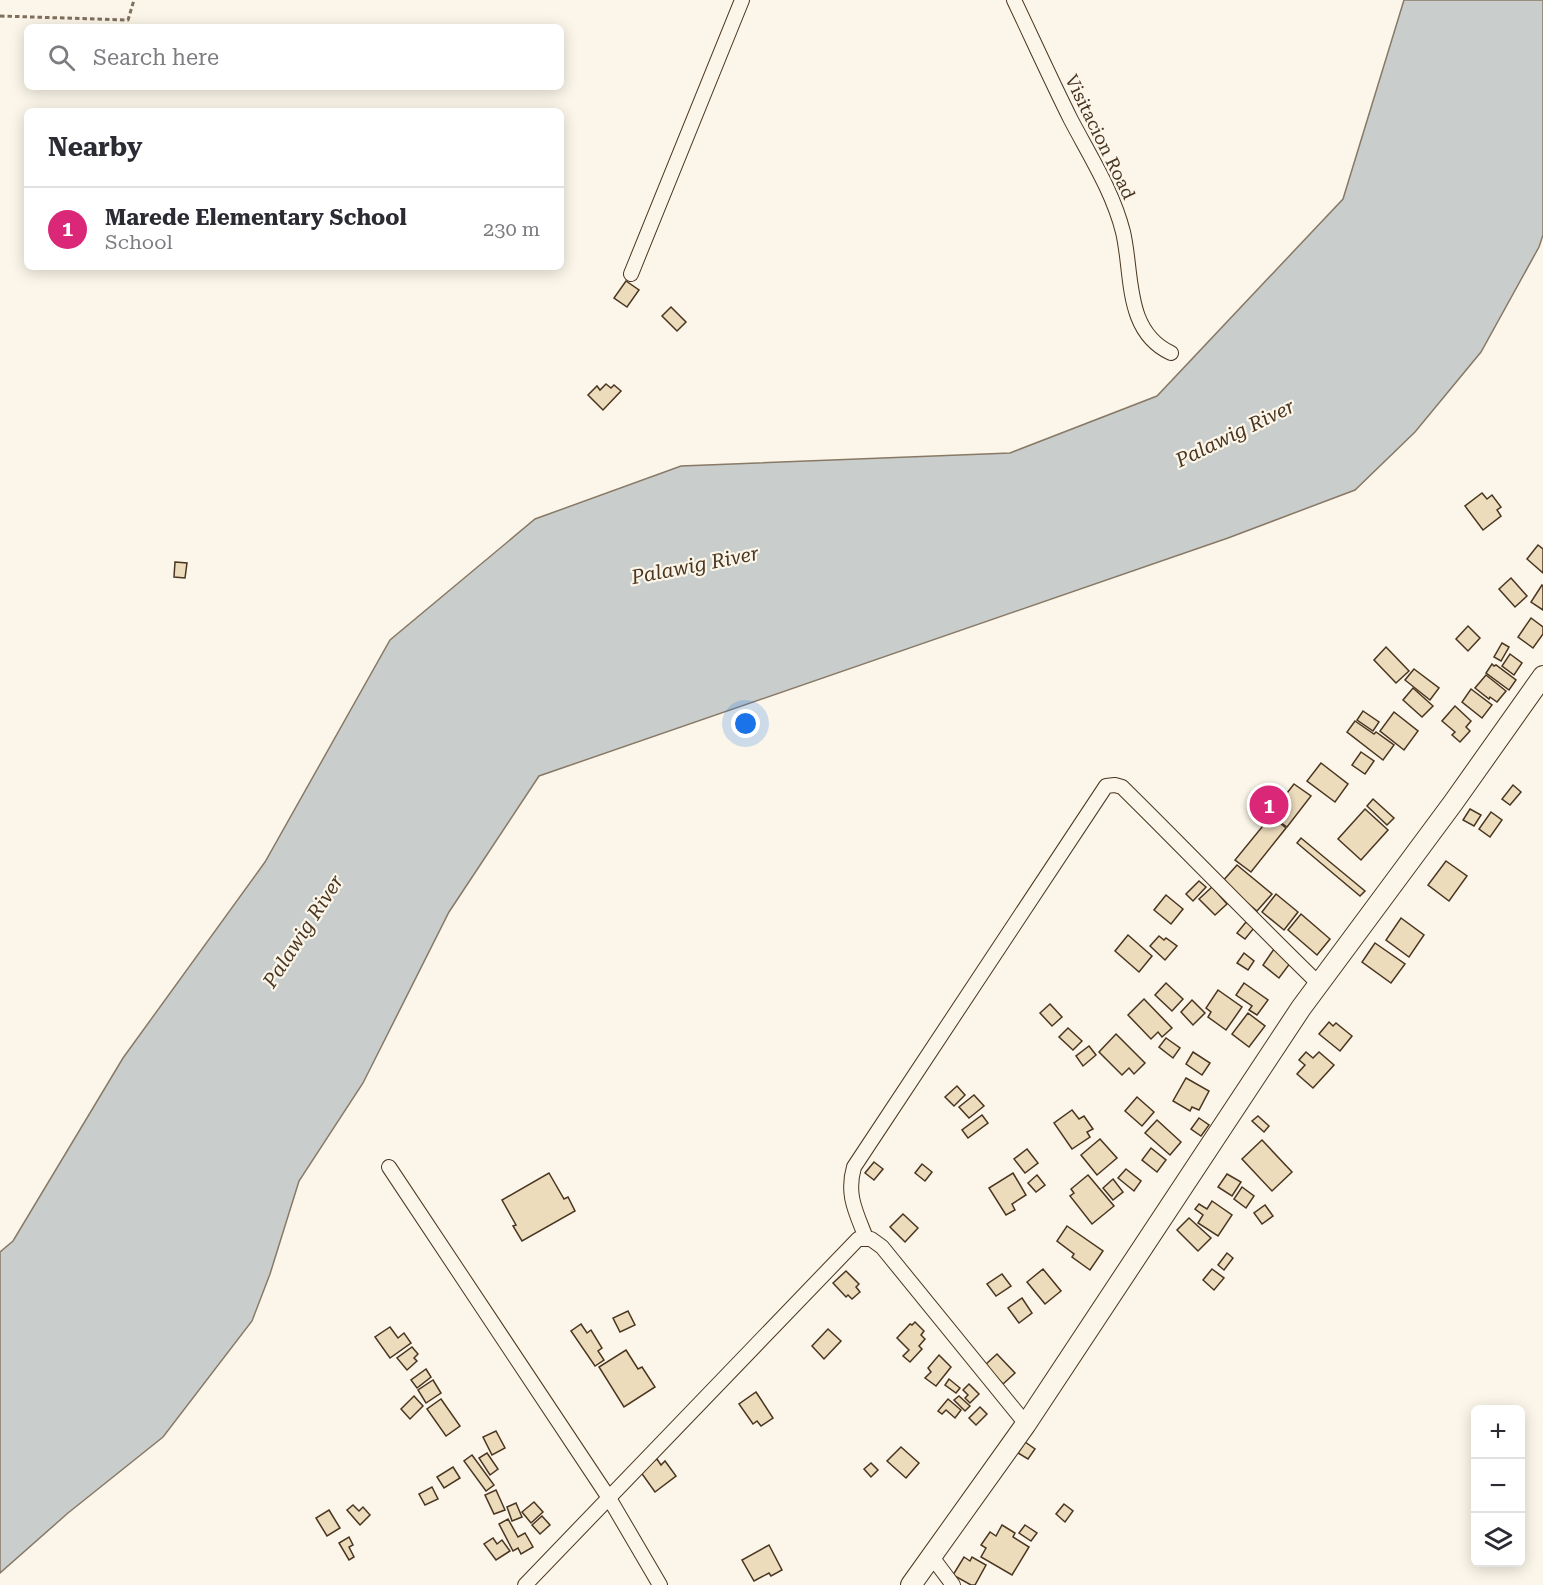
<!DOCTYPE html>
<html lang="en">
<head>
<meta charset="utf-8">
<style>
	body { margin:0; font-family:"Roboto Serif",serif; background:#f2f2f3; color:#2b2b33 }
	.controls { position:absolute; right:18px; bottom:18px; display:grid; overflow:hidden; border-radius:9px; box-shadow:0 3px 15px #0003 }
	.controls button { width:54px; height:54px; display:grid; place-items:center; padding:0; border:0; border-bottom:2px solid #e1e1e2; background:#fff; color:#2b2b33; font:30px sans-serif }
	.you { position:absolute; left:746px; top:724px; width:21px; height:21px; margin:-15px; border:4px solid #fff; border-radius:50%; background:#1a73e8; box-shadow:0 0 0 9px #1a73e833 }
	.badge { display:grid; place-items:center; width:39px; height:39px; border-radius:50%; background:#db2777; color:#fff; font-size:20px; font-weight:700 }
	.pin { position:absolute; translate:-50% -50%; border:3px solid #fff; box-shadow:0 2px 6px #0006 }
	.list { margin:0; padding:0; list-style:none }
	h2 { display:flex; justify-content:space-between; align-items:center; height:78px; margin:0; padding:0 24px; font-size:26px }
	h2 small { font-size:20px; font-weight:400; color:#7c7c81 }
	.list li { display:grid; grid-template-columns:39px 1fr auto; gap:18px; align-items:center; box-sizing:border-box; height:84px; padding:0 24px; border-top:2px solid #e1e1e2 }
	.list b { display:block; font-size:22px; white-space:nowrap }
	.list p { margin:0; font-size:20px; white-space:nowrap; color:#7c7c81 }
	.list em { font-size:20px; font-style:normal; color:#7c7c81 }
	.icon { flex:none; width:33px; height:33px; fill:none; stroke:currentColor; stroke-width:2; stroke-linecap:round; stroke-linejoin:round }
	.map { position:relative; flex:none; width:1543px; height:1585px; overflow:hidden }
	.search { position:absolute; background:#fff; box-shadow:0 3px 15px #0003; left:24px; top:24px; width:540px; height:66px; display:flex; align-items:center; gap:15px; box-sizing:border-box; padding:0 21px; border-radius:9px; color:#7c7c81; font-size:22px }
	.panel { position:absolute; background:#fff; box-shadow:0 3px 15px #0003; left:24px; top:108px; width:540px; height:162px; border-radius:9px }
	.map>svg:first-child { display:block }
	.water { fill:#c9cecd; stroke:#887966; stroke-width:1.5 }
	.building { fill:#ecdcbc; stroke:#4a3520; stroke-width:1.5 }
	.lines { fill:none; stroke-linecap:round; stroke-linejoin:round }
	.street-casing { stroke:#4a3520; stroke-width:16 }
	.secondary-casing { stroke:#4a3520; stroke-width:22 }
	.path { stroke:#7f6f5c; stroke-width:3; stroke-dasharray:4.5 3; stroke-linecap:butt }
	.street { stroke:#fbf6e9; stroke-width:14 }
	.secondary { stroke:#fbf6e9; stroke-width:20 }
	.labels { text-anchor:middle; stroke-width:4.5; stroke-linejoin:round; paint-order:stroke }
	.street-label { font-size:18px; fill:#4a3520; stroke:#fbf6e9 }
	.water-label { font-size:20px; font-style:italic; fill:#4a3520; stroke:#fbf6e9 }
</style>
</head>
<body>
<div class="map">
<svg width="1543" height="1585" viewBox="0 0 1543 1585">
	<rect width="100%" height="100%" fill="#fbf6e9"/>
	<path class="water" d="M1404,0H1543V235L1539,247L1481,352L1415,432L1355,490L1228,538L539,776L449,912L363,1083L299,1181L270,1274L252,1321L163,1437L68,1513L0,1573V1252L13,1241L123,1058L265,862L390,640L535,519L681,466L1010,453L1157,396L1343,199Z"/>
	<g class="building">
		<path d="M626,281L639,290L627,307L614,298Z"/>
		<path d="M671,307L686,322L677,331L662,316Z"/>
		<path d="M606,384L611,388L614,385L621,391L603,410L588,395L597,386L600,390Z"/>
		<path d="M1482,493L1487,499L1492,495L1501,507L1497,510L1501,516L1483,530L1465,506Z"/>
		<path d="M1538,545L1543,549V573L1527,559Z"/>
		<path d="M175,562L187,563L185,578L174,577Z"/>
		<path d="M1511,578L1527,596L1515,607L1499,589Z"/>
		<path d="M1542,585L1543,586V610L1531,602Z"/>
		<path d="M1531,618L1543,627V634L1533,648L1518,637Z"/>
		<path d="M1468,626L1480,638L1468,651L1456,639Z"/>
		<path d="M1502,643L1509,647L1501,661L1494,657Z"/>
		<path d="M1386,647L1409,671L1396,683L1374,660Z"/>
		<path d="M1510,654L1522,663L1514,675L1502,666Z"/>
		<path d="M1492,664L1494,666L1496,665L1516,680L1509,690L1486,673Z"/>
		<path d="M1414,669L1439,688L1430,700L1405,680Z"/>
		<path d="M1486,675L1506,691L1497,702L1490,697L1489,699L1475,688Z"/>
		<path d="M1413,688L1433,706L1422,717L1403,700Z"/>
		<path d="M1471,689L1492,705L1482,718L1462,702Z"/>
		<path d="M1455,706L1471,721L1466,727L1470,731L1460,742L1452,735L1455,732L1442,721Z"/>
		<path d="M1363,711L1379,722L1373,731L1357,720Z"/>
		<path d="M1394,712L1418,731L1404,750L1380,731Z"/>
		<path d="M1355,721L1374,734L1376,732L1394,745L1383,760L1347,732Z"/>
		<path d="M1361,752L1374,761L1365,774L1352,765Z"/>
		<path d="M1321,763L1348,784L1335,802L1307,781Z"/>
		<path d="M1294,784L1311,796L1287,827L1270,815Z"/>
		<path d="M1513,785L1521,792L1510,805L1502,799Z"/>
		<path d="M1373,799L1394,818L1387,825L1367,806Z"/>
		<path d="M1365,809L1388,830L1361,860L1338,839Z"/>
		<path d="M1470,809L1481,815L1474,826L1463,820Z"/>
		<path d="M1491,812L1502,820L1490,837L1479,829Z"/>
		<path d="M1271,816L1286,828L1251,872L1235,860Z"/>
		<path d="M1301,838L1365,891L1360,896L1297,843Z"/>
		<path d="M1446,861L1467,876L1449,901L1428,885Z"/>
		<path d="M1237,865L1272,894L1257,911L1222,882Z"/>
		<path d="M1199,881L1206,887L1193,901L1186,894Z"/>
		<path d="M1212,887L1227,904L1215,915L1199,899Z"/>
		<path d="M1276,894L1298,912L1284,930L1262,912Z"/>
		<path d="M1166,895L1183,909L1171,924L1154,910Z"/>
		<path d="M1301,914L1330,939L1317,955L1288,930Z"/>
		<path d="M1401,918L1424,935L1409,957L1386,940Z"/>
		<path d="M1246,922L1254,928L1245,939L1237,933Z"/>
		<path d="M1128,935L1152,956L1139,972L1115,951Z"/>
		<path d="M1159,936L1164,940L1166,938L1177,946L1165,960L1150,946Z"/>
		<path d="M1375,943L1405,964L1391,983L1362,962Z"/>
		<path d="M1274,949L1291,962L1279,978L1263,965Z"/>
		<path d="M1244,953L1254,961L1248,970L1237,963Z"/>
		<path d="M1166,983L1183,999L1172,1011L1155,995Z"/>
		<path d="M1244,983L1268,1000L1257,1015L1249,1010L1252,1006L1236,995Z"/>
		<path d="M1218,990L1242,1007L1226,1030L1208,1017L1211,1012L1206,1008Z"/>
		<path d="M1144,999L1172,1028L1162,1037L1158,1032L1151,1039L1128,1015Z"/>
		<path d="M1192,1000L1205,1013L1193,1025L1181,1012Z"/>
		<path d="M1050,1004L1062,1017L1052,1026L1040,1013Z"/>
		<path d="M1248,1013L1265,1026L1249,1047L1232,1034Z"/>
		<path d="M1329,1022L1333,1026L1336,1023L1352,1036L1340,1051L1319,1034Z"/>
		<path d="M1068,1028L1082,1041L1073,1050L1059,1037Z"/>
		<path d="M1116,1034L1145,1063L1134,1074L1129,1068L1122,1075L1099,1052Z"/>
		<path d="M1166,1038L1180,1048L1173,1058L1159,1047Z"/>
		<path d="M1089,1046L1096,1055L1083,1066L1076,1056Z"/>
		<path d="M1193,1052L1210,1063L1202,1075L1186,1064Z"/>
		<path d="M1306,1052L1313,1058L1319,1052L1334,1065L1313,1088L1297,1074L1305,1065L1299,1060Z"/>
		<path d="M1186,1078L1209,1091L1199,1110L1192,1107L1190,1111L1173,1101Z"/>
		<path d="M957,1086L965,1095L954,1106L945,1097Z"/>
		<path d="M974,1095L984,1106L969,1118L959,1107Z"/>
		<path d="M1137,1097L1154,1112L1142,1126L1125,1111Z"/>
		<path d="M1072,1110L1079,1119L1084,1116L1093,1129L1087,1132L1090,1137L1072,1149L1054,1123Z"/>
		<path d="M982,1115L988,1123L968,1138L962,1130Z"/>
		<path d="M1258,1116L1269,1126L1264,1132L1252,1121Z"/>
		<path d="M1199,1118L1209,1125L1201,1136L1191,1129Z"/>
		<path d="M1157,1120L1181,1142L1170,1155L1145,1133Z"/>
		<path d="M1100,1139L1117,1158L1097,1175L1081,1155Z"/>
		<path d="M1262,1140L1292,1172L1272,1191L1242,1159Z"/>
		<path d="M1151,1148L1166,1160L1157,1172L1142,1160Z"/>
		<path d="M1027,1149L1038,1163L1025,1173L1014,1159Z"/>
		<path d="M874,1162L883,1169L874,1180L865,1173Z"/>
		<path d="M922,1164L932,1172L925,1181L915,1173Z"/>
		<path d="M1126,1169L1141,1181L1134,1191L1118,1178Z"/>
		<path d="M549,1173L564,1199L568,1197L575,1211L522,1241L513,1226L516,1225L502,1200Z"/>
		<path d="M1013,1173L1026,1195L1012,1204L1015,1210L1006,1215L989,1188Z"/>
		<path d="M1227,1174L1241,1182L1232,1196L1218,1187Z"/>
		<path d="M1037,1175L1045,1185L1036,1192L1028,1183Z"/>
		<path d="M1088,1175L1114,1206L1092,1224L1070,1196L1074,1193L1071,1189Z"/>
		<path d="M1113,1179L1123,1192L1113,1200L1103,1188Z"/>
		<path d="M1242,1187L1254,1196L1246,1208L1234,1199Z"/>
		<path d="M1212,1201L1232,1215L1218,1236L1198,1223L1203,1215L1195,1209L1199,1204L1207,1209Z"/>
		<path d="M1265,1205L1273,1216L1262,1224L1254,1213Z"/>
		<path d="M903,1214L918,1228L905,1242L890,1227Z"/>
		<path d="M1189,1218L1211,1238L1198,1251L1177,1230Z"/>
		<path d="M1067,1226L1103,1251L1090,1270L1072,1257L1074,1254L1057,1241Z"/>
		<path d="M1227,1253L1233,1258L1224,1270L1218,1265Z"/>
		<path d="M1043,1269L1061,1291L1045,1304L1027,1282Z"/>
		<path d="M1212,1269L1224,1278L1214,1290L1203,1280Z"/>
		<path d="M846,1271L859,1284L856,1287L860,1292L852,1299L848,1295L846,1297L833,1283Z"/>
		<path d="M1002,1274L1011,1286L996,1296L987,1284Z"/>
		<path d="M1022,1298L1032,1313L1019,1323L1008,1308Z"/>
		<path d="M628,1311L635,1325L620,1332L613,1318Z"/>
		<path d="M915,1322L924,1331L921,1335L925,1339L919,1346L922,1349L910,1362L903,1356L909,1350L897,1338L910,1324L912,1325Z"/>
		<path d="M581,1324L587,1333L591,1330L602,1348L598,1351L604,1360L595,1366L571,1331Z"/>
		<path d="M390,1327L398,1338L404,1333L411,1343L390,1358L375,1337Z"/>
		<path d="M828,1329L841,1341L824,1359L812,1346Z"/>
		<path d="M412,1347L418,1354L414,1358L417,1361L407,1370L397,1358Z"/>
		<path d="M626,1350L638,1369L642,1367L655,1387L624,1407L599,1367Z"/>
		<path d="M997,1354L1015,1373L1003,1384L985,1365Z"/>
		<path d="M939,1355L951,1367L936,1386L925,1378L931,1372L928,1368Z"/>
		<path d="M426,1369L431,1377L417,1388L411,1380Z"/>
		<path d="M949,1379L960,1388L956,1393L945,1385Z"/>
		<path d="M433,1380L441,1393L426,1403L418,1390Z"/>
		<path d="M969,1384L979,1394L970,1403L965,1398L968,1395L963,1390Z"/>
		<path d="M756,1392L773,1418L761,1426L757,1421L753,1424L739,1404Z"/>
		<path d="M414,1396L423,1406L410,1419L401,1409Z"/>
		<path d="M959,1396L970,1406L965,1411L954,1400Z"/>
		<path d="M441,1399L460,1426L446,1436L427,1409Z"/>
		<path d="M948,1399L961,1410L955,1418L946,1410L942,1414L938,1411Z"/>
		<path d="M980,1407L987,1414L976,1425L969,1418Z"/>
		<path d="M496,1431L505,1448L492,1455L483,1437Z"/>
		<path d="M1025,1442L1035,1449L1028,1459L1018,1453Z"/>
		<path d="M901,1447L919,1463L906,1478L887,1461Z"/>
		<path d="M487,1453L498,1469L490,1475L479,1458Z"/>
		<path d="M472,1455L494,1485L486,1491L464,1461Z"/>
		<path d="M657,1459L661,1465L665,1461L676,1476L655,1492L640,1471Z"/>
		<path d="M871,1463L878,1470L871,1477L864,1469Z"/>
		<path d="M453,1467L460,1478L444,1488L437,1477Z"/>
		<path d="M432,1487L438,1499L425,1505L419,1494Z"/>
		<path d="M496,1490L505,1510L494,1514L485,1495Z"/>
		<path d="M534,1502L543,1512L531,1523L522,1512Z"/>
		<path d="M516,1503L522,1517L512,1521L507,1507Z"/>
		<path d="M1064,1504L1073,1511L1065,1522L1056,1514Z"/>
		<path d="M353,1505L359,1511L363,1507L370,1515L360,1525L347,1510Z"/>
		<path d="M329,1510L340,1528L327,1536L316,1518Z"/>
		<path d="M542,1516L550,1525L540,1534L532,1525Z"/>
		<path d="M508,1519L518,1537L525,1533L533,1547L521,1554L518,1548L513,1551L499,1524Z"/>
		<path d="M1002,1525L1015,1533L1013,1537L1029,1547L1012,1575L981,1557L986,1548L981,1545L990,1532L996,1536Z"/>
		<path d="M1025,1525L1037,1533L1031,1541L1019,1533Z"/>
		<path d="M349,1537L353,1545L349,1547L354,1557L349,1560L339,1543Z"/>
		<path d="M493,1538L497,1544L502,1540L510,1551L496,1560L484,1544Z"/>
		<path d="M769,1545L782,1570L771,1576L769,1573L754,1581L742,1560Z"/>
		<path d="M964,1557L970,1561L972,1557L986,1565L975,1585H971L953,1575Z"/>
	</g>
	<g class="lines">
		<g class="street-casing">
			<g id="street">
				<path d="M1014,0C1033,40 1051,80 1071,120C1090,156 1113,192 1123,232C1133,274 1124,331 1171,353"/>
				<path d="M631,274L742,0"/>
				<path d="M389,1167L609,1498L660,1585"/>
				<path d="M866,1238C856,1212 846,1195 854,1167L1106,786L1115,785L1122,787C1188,852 1252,919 1319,984"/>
				<path d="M932,1557L953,1585"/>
				<path d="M525,1585L858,1239H871L882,1247L1026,1424"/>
			</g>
		</g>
		<g class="secondary-casing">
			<path id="secondary" d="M911,1585L1026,1424L1301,1008L1453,803L1543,676"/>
		</g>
		<path class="path" d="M0,16L128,20L134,0"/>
		<use href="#street" class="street"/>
		<use href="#secondary" class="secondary"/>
	</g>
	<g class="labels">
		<g class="street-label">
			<text transform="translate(1100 137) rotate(64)" y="6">Visitacion Road</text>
		</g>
		<g class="water-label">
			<text transform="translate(1235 433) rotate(-26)" y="7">Palawig River</text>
			<text transform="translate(695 565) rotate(-11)" y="7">Palawig River</text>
			<text transform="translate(303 931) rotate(-57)" y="7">Palawig River</text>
		</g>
	</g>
</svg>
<div class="controls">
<button>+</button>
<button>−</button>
<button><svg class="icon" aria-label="layers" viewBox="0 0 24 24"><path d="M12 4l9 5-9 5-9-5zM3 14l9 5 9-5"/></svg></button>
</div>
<div class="you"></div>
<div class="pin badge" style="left:1269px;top:805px">1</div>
<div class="search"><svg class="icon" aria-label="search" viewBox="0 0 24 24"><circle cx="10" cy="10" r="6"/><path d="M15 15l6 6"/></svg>Search here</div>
<section class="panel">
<h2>Nearby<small></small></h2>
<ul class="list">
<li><span class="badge">1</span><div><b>Marede Elementary School</b><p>School</p></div><em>230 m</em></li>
</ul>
</section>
</div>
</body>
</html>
